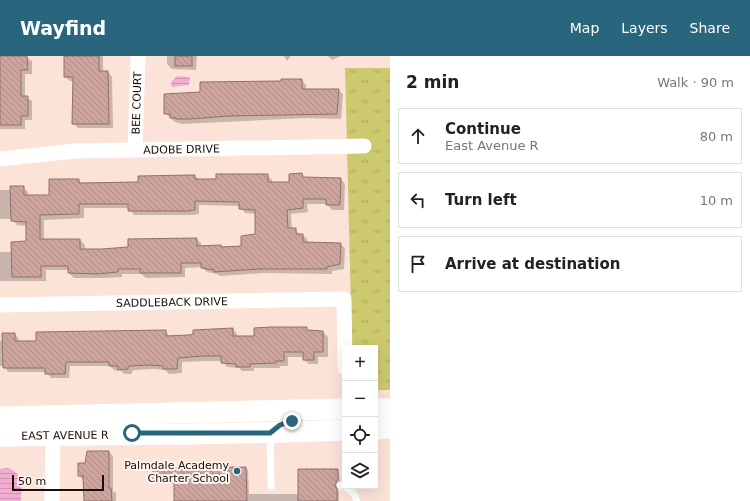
<!DOCTYPE html>
<html lang="en">
<head>
<meta charset="utf-8">
<style>
	body { margin:0; font-family:"DejaVu Sans",sans-serif; background:#f6f6f6; color:#222 }
	.controls { position:absolute; right:12px; bottom:12px; display:grid; overflow:hidden; border-radius:0px; box-shadow:0 4px 16px #0002 }
	.controls button { width:36px; height:36px; display:grid; place-items:center; padding:0; border:0; border-bottom:1px solid #e0e0e0; background:#fff; color:#222; font:20px sans-serif }
	.scale { position:absolute; left:12px; bottom:10px; width:92px; box-sizing:border-box; padding-left:4px; border:2px solid #1b0e08; border-top:0; font-size:11px; line-height:14px; white-space:nowrap; color:#1b0e08; -webkit-text-stroke:3px #fcf4f1; paint-order:stroke }
	.stop { position:absolute; width:12px; height:12px; margin:-9px; border:3px solid #29667d; border-radius:50%; background:#fff }
	.stop.end { background:#29667d; border-color:#fff; box-shadow:0 1px 4px #0008 }
	.list { margin:0; padding:0; list-style:none }
	h2 { display:flex; justify-content:space-between; align-items:center; height:52px; margin:0; padding:0 16px; font-size:17px }
	h2 small { font-size:13px; font-weight:400; color:#767676 }
	.list li { display:grid; grid-template-columns:26px 1fr auto; gap:12px; align-items:center; box-sizing:border-box; height:56px; margin:0 8px 8px; padding:0 8px; border:1px solid #e0e0e0; border-radius:0px }
	.list b { display:block; font-size:15px; white-space:nowrap }
	.list p { margin:0; font-size:13px; white-space:nowrap; color:#767676 }
	.list em { font-size:13px; font-style:normal; color:#767676 }
	.icon { flex:none; width:22px; height:22px; fill:none; stroke:currentColor; stroke-width:2; stroke-linecap:round; stroke-linejoin:round }
	.map { position:relative; flex:none; width:390px; height:445px; overflow:hidden }
	header { display:flex; align-items:center; gap:24px; box-sizing:border-box; height:56px; padding:0 20px; background:#29667d; color:#fff }
	header strong { font-size:19px }
	nav { display:flex; gap:22px; margin-inline-start:auto; font-size:14px }
	main { display:flex }
	aside { flex:1; background:#fff }
	.map>svg:first-child { display:block }
	.grass { fill:url(#grass-tufts) }
	.water { fill:url(#water-rules) }
	.shadow { fill:#0003; fill-rule:evenodd }
	.building { fill:url(#building-back-hatch); stroke:#956f6a; fill-rule:evenodd }
	.lines { fill:none; stroke-linecap:round; stroke-linejoin:round }
	.service { stroke:#fff; stroke-width:7 }
	.minor { stroke:#fff; stroke-width:15 }
	.secondary { stroke:#fff; stroke-width:21 }
	.route { stroke:#29667d; stroke-width:5 }
	.poi-dot { fill:#29667d; stroke:#fcf4f1; stroke-width:1.5 }
	.labels { text-anchor:middle; stroke-width:4; stroke-linejoin:round; paint-order:stroke }
	.street-label { font-size:11px; fill:#1b0e08; stroke:#fcf4f1 }
	.poi-label { font-size:11px; fill:#1b0e08; stroke:#fcf4f1; text-anchor:end }
</style>
</head>
<body>
<header>
<strong>Wayfind</strong>
<nav><a>Map</a><a>Layers</a><a>Share</a></nav>
</header>
<main>
<div class="map">
<svg width="390" height="445" viewBox="0 0 390 445">
	<defs>
		<pattern id="grass-tufts" width="24" height="20" patternUnits="userSpaceOnUse"><rect width="24" height="20" fill="#ccc96e"/><path d="M3 7l-1-3M5 7V3M7 7l1-3M15 17l-1-3M17 17v-4M19 17l1-3" fill="none" stroke="#afab5e"/></pattern>
		<pattern id="water-rules" width="6" height="5" patternUnits="userSpaceOnUse"><rect width="6" height="5" fill="#f3add2"/><path d="M0 2.5h6" fill="none" stroke="#d094b3"/></pattern>
		<pattern id="building-back-hatch" width="6" height="6" patternUnits="userSpaceOnUse"><rect width="6" height="6" fill="#cea49f"/><path d="M-1 5l2 2M0 0l6 6M5-1l2 2" fill="none" stroke="#b08c87"/></pattern>
	</defs>
	<rect width="100%" height="100%" fill="#fbe3d8"/>
	<path class="grass" d="M345,12H390V334H375V292H352Z"/>
	<g class="water">
		<path d="M177,20L190,21L189,29L172,31L171,26Z"/>
		<path d="M8,412C25,419 21,429 21,445H0V413Z"/>
	</g>
	<g class="shadow">
		<path d="M0,0H24L32,5V18H25V41L32,45V64H25V73H0Z"/>
		<path d="M81,0H103V16H108L112,21L113,72H78L73,67L74,25H70L65,21Z"/>
		<path d="M167,0H197L196,14L172,13L167,8Z"/>
		<path d="M284,0H291L287,5Z"/>
		<path d="M328,0H341L332,4Z"/>
		<path d="M302,24L306,29V34H338L343,38L341,63L307,62L182,68L175,66L166,58L165,39L201,37Z"/>
		<path d="M302,118L306,123H341L345,128L344,154H332L327,148H307L308,156L291,158L292,173H295L300,179H303L307,183L308,187L340,188L345,192L344,213L332,215V218L265,217L220,220L217,218L207,216L202,211L185,212V221L146,222L141,218H122V221L102,222H74L69,217V214H46V225H0V196H12L27,186V170L17,169L12,163H0V134H11L23,131L28,136V140H50L78,124L83,128L139,127L195,120L199,124H217L267,119L272,124V127L290,126ZM199,149L240,150L245,157L256,158V179L242,191L222,192L221,190L201,191V187L196,183L130,192L85,194V189L80,184H44V164L84,162V152H129L134,159H193L199,158Z"/>
		<path d="M306,272L310,276H323L328,281V301H318V308H309L304,304V301H288V310H280V312H254V315H242L239,312L227,311L222,305H207L182,306V317L169,318L165,314L154,313L135,314L132,315V318H124L120,314L115,315L110,310H70L69,322H51L46,316H8L4,310H0V285L15,278L19,283V286H37L166,275L170,281L189,280L233,273L237,278V281H255Z"/>
		<path d="M109,396L113,400V435L116,437V445H84L83,424L79,419L86,408Z"/>
		<path d="M245,412L248,414L249,438H299L337,414L339,416L340,425L337,432L339,436V445H175V428H156L154,425Z"/>
	</g>
	<g class="building">
		<path d="M0,0H27L28,14H21V40H28V60H21V69H0Z"/>
		<path d="M64,0H99V15H108L109,68H72L73,21H64Z"/>
		<rect x="175" y="0" width="17" height="10"/>
		<path d="M281,23H302V33H339L337,58L229,60L190,63H176V62H170V58H164V38L200,36V26L281,25Z"/>
		<path d="M302,117L303,121L341,122L340,149H326V143H303V152L287,154L288,172H296V178H303V186L341,187L340,208L327,211V213H260L214,216V214L201,212V207H181V217H140V213H118V216L97,218L68,217V210H41V221H12L11,186L26,185V166L11,165L10,130H24V139H49V123H79V127L138,126V120L195,119V123H216V118H268V126H289V118ZM195,145L239,146V153L255,154V178L241,180V190L221,191V189L197,190V182L128,183V191L102,193H80V183H40V159L79,158V148H128V155H188L195,154Z"/>
		<path d="M271,271H307V274L323,275V296H314V304H303V296H284V305H276V307L250,308V311H236V308L221,307V300H202L178,302L177,313H163V310L149,309L130,310L128,311V313L118,314V310H109V306H66L65,318H45V312H3L2,277H15V285H36V276L166,274V280L189,279L193,278V274L233,272V280H254V272Z"/>
		<path d="M87,395H109V432H111L112,445H84L83,420H78V407H85Z"/>
		<path d="M246,411L247,445H174V426H153V412Z"/>
		<path d="M298,413H338V423L335,429L337,433V445H298Z"/>
	</g>
	<g class="lines">
		<g class="service">
			<path d="M270,378L271,430"/>
			<path d="M340,429C349,432 354,436 357,445"/>
		</g>
		<g class="minor">
			<path id="s1" d="M135,94L138,0"/>
			<path id="s2" d="M0,103L75,95L364,90"/>
			<path id="s3" d="M0,249L344,243L345,312"/>
			<path d="M52,445L53,370"/>
		</g>
		<g class="secondary">
			<path d="M375,353H390"/>
			<path d="M0,361L345,353"/>
			<path d="M375,373L390,372"/>
			<path id="s4" d="M0,380C115,378 230,379 345,374"/>
		</g>
	</g>
	<g class="lines">
		<path class="route" d="M132,377H270L280,369L292,365"/>
	</g>
	<circle class="poi-dot" cx="237" cy="415" r="4"/>
	<g class="labels">
		<g class="street-label">
			<text dy="4" stroke="none"><textPath href="#s1" startOffset="47">BEE COURT</textPath></text>
			<text dy="4" stroke="none"><textPath href="#s2" startOffset="182">ADOBE DRIVE</textPath></text>
			<text dy="4" stroke="none"><textPath href="#s3" startOffset="172">SADDLEBACK DRIVE</textPath></text>
			<text dy="4" stroke="none"><textPath href="#s4" startOffset="65">EAST AVENUE R</textPath></text>
		</g>
		<g class="poi-label">
			<text x="229" y="413">Palmdale Academy<tspan x="229" dy="13">Charter School</tspan></text>
		</g>
	</g>
</svg>
<div class="controls">
<button>+</button>
<button>−</button>
<button><svg class="icon" aria-label="locate" viewBox="0 0 24 24"><circle cx="12" cy="12" r="6"/><path d="M12 2v4M12 18v4M2 12h4M18 12h4"/></svg></button>
<button><svg class="icon" aria-label="layers" viewBox="0 0 24 24"><path d="M12 4l9 5-9 5-9-5zM3 14l9 5 9-5"/></svg></button>
</div>
<div class="scale">50 m</div>
<div class="stop" style="left:132px;top:377px"></div>
<div class="stop end" style="left:292px;top:365px"></div>
</div>
<aside>
<h2>2 min<small>Walk · 90 m</small></h2>
<ul class="list">
<li><svg class="icon" aria-label="ahead" viewBox="0 0 24 24"><path d="M12 20V5M6 11l6-6 6 6"/></svg><div><b>Continue</b><p>East Avenue R</p></div><em>80 m</em></li>
<li><svg class="icon" aria-label="left" viewBox="0 0 24 24"><path d="M17 20v-9H6M10 6l-5 5 5 5"/></svg><div><b>Turn left</b></div><em>10 m</em></li>
<li><svg class="icon" aria-label="arrive" viewBox="0 0 24 24"><path d="M6 21V4h12l-3 4 3 4H6"/></svg><div><b>Arrive at destination</b></div></li>
</ul>
</aside>
</main>
</body>
</html>
